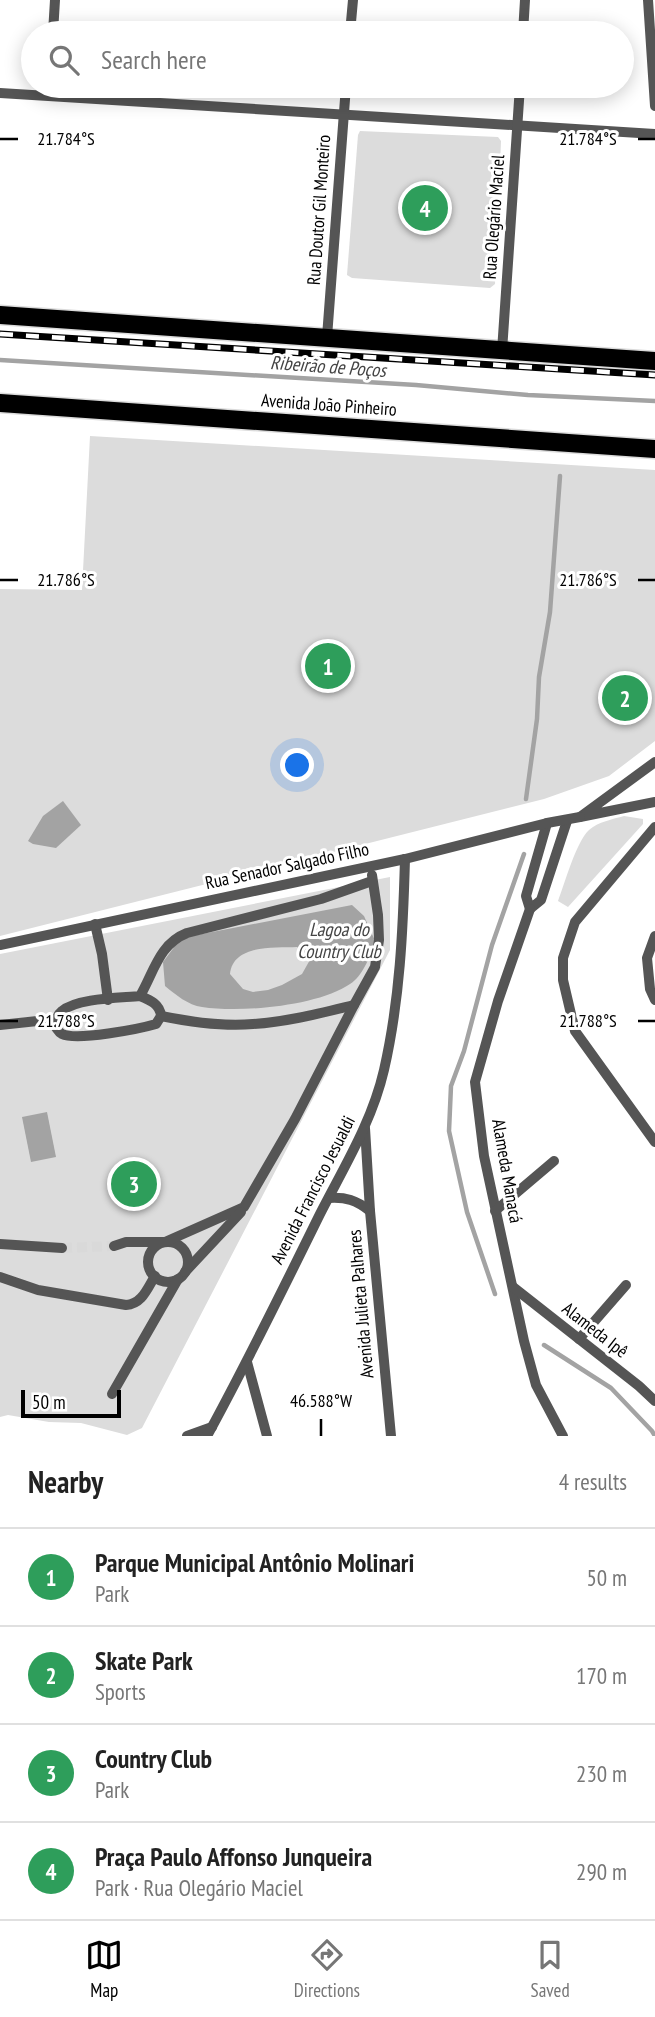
<!DOCTYPE html>
<html lang="en">
<head>
<meta charset="utf-8">
<style>
	body { margin:0; font-family:"PT Sans Narrow",sans-serif; background:#f2f2f2; color:#222 }
	.scale { position:absolute; left:21px; bottom:18px; width:100px; box-sizing:border-box; padding-left:7px; border:4px solid #000; border-top:0; font-size:19px; line-height:24px; white-space:nowrap; color:#000; -webkit-text-stroke:5px #fff; paint-order:stroke }
	.you { position:absolute; left:298px; top:766px; width:24px; height:24px; margin:-18px; border:5px solid #fff; border-radius:50%; background:#1a73e8; box-shadow:0 0 0 10px #1a73e833 }
	.badge { display:grid; place-items:center; width:46px; height:46px; border-radius:50%; background:#000; color:#fff; font-size:23px; font-weight:700 }
	.pin { position:absolute; translate:-50% -50%; border:4px solid #fff; box-shadow:0 2px 7px #0006 }
	.list { margin:0; padding:0; list-style:none }
	h2 { display:flex; justify-content:space-between; align-items:center; height:91px; margin:0; padding:0 28px; font-size:30px }
	h2 small { font-size:23px; font-weight:400; color:#767676 }
	.list li { display:grid; grid-template-columns:46px 1fr auto; gap:21px; align-items:center; box-sizing:border-box; height:98px; padding:0 28px; border-top:2px solid #e0e0e0 }
	.list b { display:block; font-size:26px; white-space:nowrap }
	.list p { margin:0; font-size:23px; white-space:nowrap; color:#767676 }
	.list em { font-size:23px; font-style:normal; color:#767676 }
	.icon { flex:none; width:38px; height:38px; fill:none; stroke:currentColor; stroke-width:2; stroke-linecap:round; stroke-linejoin:round }
	.map { position:relative; flex:none; width:655px; height:1436px; overflow:hidden }
	.search { position:absolute; background:#fff; box-shadow:0 4px 18px #0003; left:21px; right:21px; top:21px; height:77px; display:flex; align-items:center; gap:18px; box-sizing:border-box; padding:0 24px; border-radius:38px; color:#767676; font-size:26px }
	.sheet { height:483px; background:#fff }
	nav { display:flex; justify-content:space-around; align-items:center; box-sizing:border-box; height:98px; border-top:2px solid #e0e0e0; background:#fff; font-size:19px; color:#767676 }
	nav a { display:grid; justify-items:center; gap:4px }
	nav .on { color:#000 }
	.map>svg:first-child { display:block }
	.green { fill:#dcdcdc }
	.water { fill:#a3a3a3; fill-rule:evenodd }
	.lines { fill:none; stroke-linecap:round; stroke-linejoin:round }
	.stream { stroke:#a3a3a3; stroke-width:4.5 }
	.street-tunnel { stroke:#d9d9d9; stroke-width:10; stroke-dasharray:10 5; stroke-linecap:butt }
	.primary-casing { stroke:#dbdbdb; stroke-width:21 }
	.street { stroke:#555; stroke-width:10 }
	.primary { stroke:#000; stroke-width:18 }
	.rail-casing { stroke:#000; stroke-width:7 }
	.rail { stroke:#fff; stroke-width:4.5; stroke-dasharray:13; stroke-linecap:butt }
	.ticks { fill:none; stroke:#000; stroke-width:2.5 }
	.labels { text-anchor:middle; stroke-width:6; stroke-linejoin:round; paint-order:stroke }
	.street-label { font-size:18px; fill:#000; stroke:#fff }
	.water-label { font-size:19px; font-style:italic; fill:#444; stroke:#fff }
	.ticks-label { font-size:18px; text-anchor:middle; fill:#000; stroke:#fff; stroke-width:6; stroke-linejoin:round; paint-order:stroke }
</style>
</head>
<body>
<div class="map">
<svg width="655" height="1436" viewBox="0 0 655 1436">
	<rect width="100%" height="100%" fill="#fff"/>
	<g class="green">
		<path d="M360,131L498,137L501,141L495,284L490,288L352,278L347,275L358,135Z"/>
		<path d="M90,436L655,470V741L609,776L544,799L0,936V589L82,590Z"/>
		<path d="M624,816L643,819V824L568,907L558,901C565,883 576,842 589,830C598,822 613,819 624,816Z"/>
		<path d="M390,877V950L142,1428L127,1435L81,1423L49,1422L8,1415L0,1417V954Z"/>
	</g>
	<g class="water">
		<path d="M63,801L81,825L56,848L33,844L28,841L43,816Z"/>
		<path d="M352,905L364,916L376,943C369,957 363,976 350,984C318,1006 241,1013 202,1007C188,1005 176,995 165,986L163,962L181,938ZM297,947L311,958L302,974L282,985L268,990L253,992L243,989L230,974C233,944 274,948 297,947Z"/>
		<path d="M47,1112L56,1157L31,1162L22,1117Z"/>
	</g>
	<g class="lines">
		<g class="stream">
			<path d="M0,360L416,385L528,395L655,401"/>
			<path d="M526,799L537,719L539,677L550,612L560,476"/>
			<path d="M495,1294L467,1212L449,1131L451,1086L464,1051L492,945L524,854"/>
			<path d="M544,1345L611,1388L652,1431L655,1436"/>
		</g>
		<path class="street-tunnel" d="M62,1248L114,1246"/>
		<g class="primary-casing">
			<g id="primary">
				<path d="M0,315L655,361"/>
				<path d="M0,403L655,449"/>
			</g>
		</g>
		<g class="street">
			<path d="M648,0L655,106"/>
			<path d="M53,33L55,0"/>
			<path d="M350,33L353,0"/>
			<path d="M523,33L525,0"/>
			<path d="M0,93L655,134"/>
			<path d="M327,337L346,86"/>
			<path d="M502,351L520,86"/>
			<path d="M655,762L580,817L655,802"/>
			<path d="M547,823L526,896L530,909L541,900L567,821"/>
			<path d="M655,827L575,922L563,958V980L575,1031L655,1142"/>
			<path d="M530,909L498,1001L475,1082L484,1156L524,1341L536,1385L563,1436"/>
			<path d="M95,924L102,954L108,1000"/>
			<path d="M655,936L647,958L650,989L655,1000"/>
			<path d="M0,945L405,859L547,823L580,817"/>
			<path d="M140,996C150,1000 160,1004 161,1016L156,1024C139,1029 77,1041 62,1034C58,1032 58,1030 55,1026C56,1020 57,1015 62,1011C77,998 120,998 140,996C154,972 159,944 187,933L321,899L372,881"/>
			<path d="M161,1016C191,1022 223,1027 253,1024C287,1022 321,1013 354,1005"/>
			<path d="M0,1025L56,1019"/>
			<path d="M365,1128L370,1211L391,1436"/>
			<path d="M329,1198C346,1197 356,1200 370,1211"/>
			<path d="M495,1211L554,1161"/>
			<circle cx="168" cy="1262" r="20"/>
			<path d="M0,1244L62,1248"/>
			<path d="M114,1246L126,1242H165L244,1207L295,1119L354,1005L375,967L379,940L378,915L372,875"/>
			<path d="M185,1272L241,1212"/>
			<path d="M0,1277L38,1290L126,1305C142,1304 147,1289 155,1276"/>
			<path d="M513,1287L639,1386L655,1401"/>
			<path d="M579,1339L626,1285"/>
			<path d="M247,1362L267,1436"/>
			<path d="M112,1394L178,1279"/>
			<path d="M187,1436L212,1427"/>
			<path d="M207,1436C247,1363 283,1289 320,1214C344,1167 372,1122 384,1070C400,1000 403,930 405,859"/>
		</g>
		<use href="#primary" class="primary"/>
		<g class="rail-casing">
			<path id="rail" d="M0,334L655,375"/>
		</g>
		<use href="#rail" class="rail"/>
	</g>
	<path class="ticks" d="M0,139H18M638,139H655M0,580H18M638,580H655M0,1021H18M638,1021H655M321,1419V1436"/>
	<g class="labels">
		<g class="street-label">
			<text transform="translate(319 210) rotate(-86)" y="6">Rua Doutor Gil Monteiro</text>
			<text transform="translate(494 217) rotate(-86)" y="6">Rua Olegário Maciel</text>
			<text transform="translate(329 405) rotate(4)" y="6">Avenida João Pinheiro</text>
			<text transform="translate(287 866) rotate(-12)" y="6">Rua Senador Salgado Filho</text>
			<text transform="translate(507 1171) rotate(80)" y="6">Alameda Manacá</text>
			<text transform="translate(313 1190) rotate(-63)" y="6">Avenida Francisco Jesualdi</text>
			<text transform="translate(361 1304) rotate(-95)" y="6">Avenida Julieta Palhares</text>
			<text transform="translate(595 1330) rotate(38)" y="6">Alameda Ipê</text>
		</g>
		<g class="water-label">
			<text transform="translate(328 366) rotate(4)" y="7">Ribeirão de Poços</text>
			<text x="339" y="936">Lagoa do<tspan x="339" dy="22">Country Club</tspan></text>
		</g>
	</g>
	<g class="ticks-label">
		<text x="66" y="145">21.784°S</text>
		<text x="588" y="145">21.784°S</text>
		<text x="66" y="586">21.786°S</text>
		<text x="588" y="586">21.786°S</text>
		<text x="66" y="1027">21.788°S</text>
		<text x="588" y="1027">21.788°S</text>
		<text x="321" y="1407">46.588°W</text>
	</g>
</svg>
<div class="scale">50 m</div>
<div class="you"></div>
<div class="pin badge" style="left:328px;top:666px;background:#2e9e5b">1</div>
<div class="pin badge" style="left:625px;top:698px;background:#2e9e5b">2</div>
<div class="pin badge" style="left:134px;top:1184px;background:#2e9e5b">3</div>
<div class="pin badge" style="left:425px;top:208px;background:#2e9e5b">4</div>
<div class="search"><svg class="icon" aria-label="search" viewBox="0 0 24 24"><circle cx="10" cy="10" r="6"/><path d="M15 15l6 6"/></svg>Search here</div>
</div>
<section class="sheet">
<h2>Nearby<small>4 results</small></h2>
<ul class="list">
<li><span class="badge" style="background:#2e9e5b">1</span><div><b>Parque Municipal Antônio Molinari</b><p>Park</p></div><em>50 m</em></li>
<li><span class="badge" style="background:#2e9e5b">2</span><div><b>Skate Park</b><p>Sports</p></div><em>170 m</em></li>
<li><span class="badge" style="background:#2e9e5b">3</span><div><b>Country Club</b><p>Park</p></div><em>230 m</em></li>
<li><span class="badge" style="background:#2e9e5b">4</span><div><b>Praça Paulo Affonso Junqueira</b><p>Park · Rua Olegário Maciel</p></div><em>290 m</em></li>
</ul>
</section>
<nav>
<a class="on"><svg class="icon" aria-label="map" viewBox="0 0 24 24"><path d="M3 6l6-2 6 2 6-2v14l-6 2-6-2-6 2zM9 4v14M15 6v14"/></svg>Map</a>
<a><svg class="icon" aria-label="directions" viewBox="0 0 24 24"><path d="M12 3l9 9-9 9-9-9zM9 14v-3h6M13 9l2 2-2 2"/></svg>Directions</a>
<a><svg class="icon" aria-label="saved" viewBox="0 0 24 24"><path d="M7 4h10v16l-5-4-5 4z"/></svg>Saved</a>
</nav>
</body>
</html>
